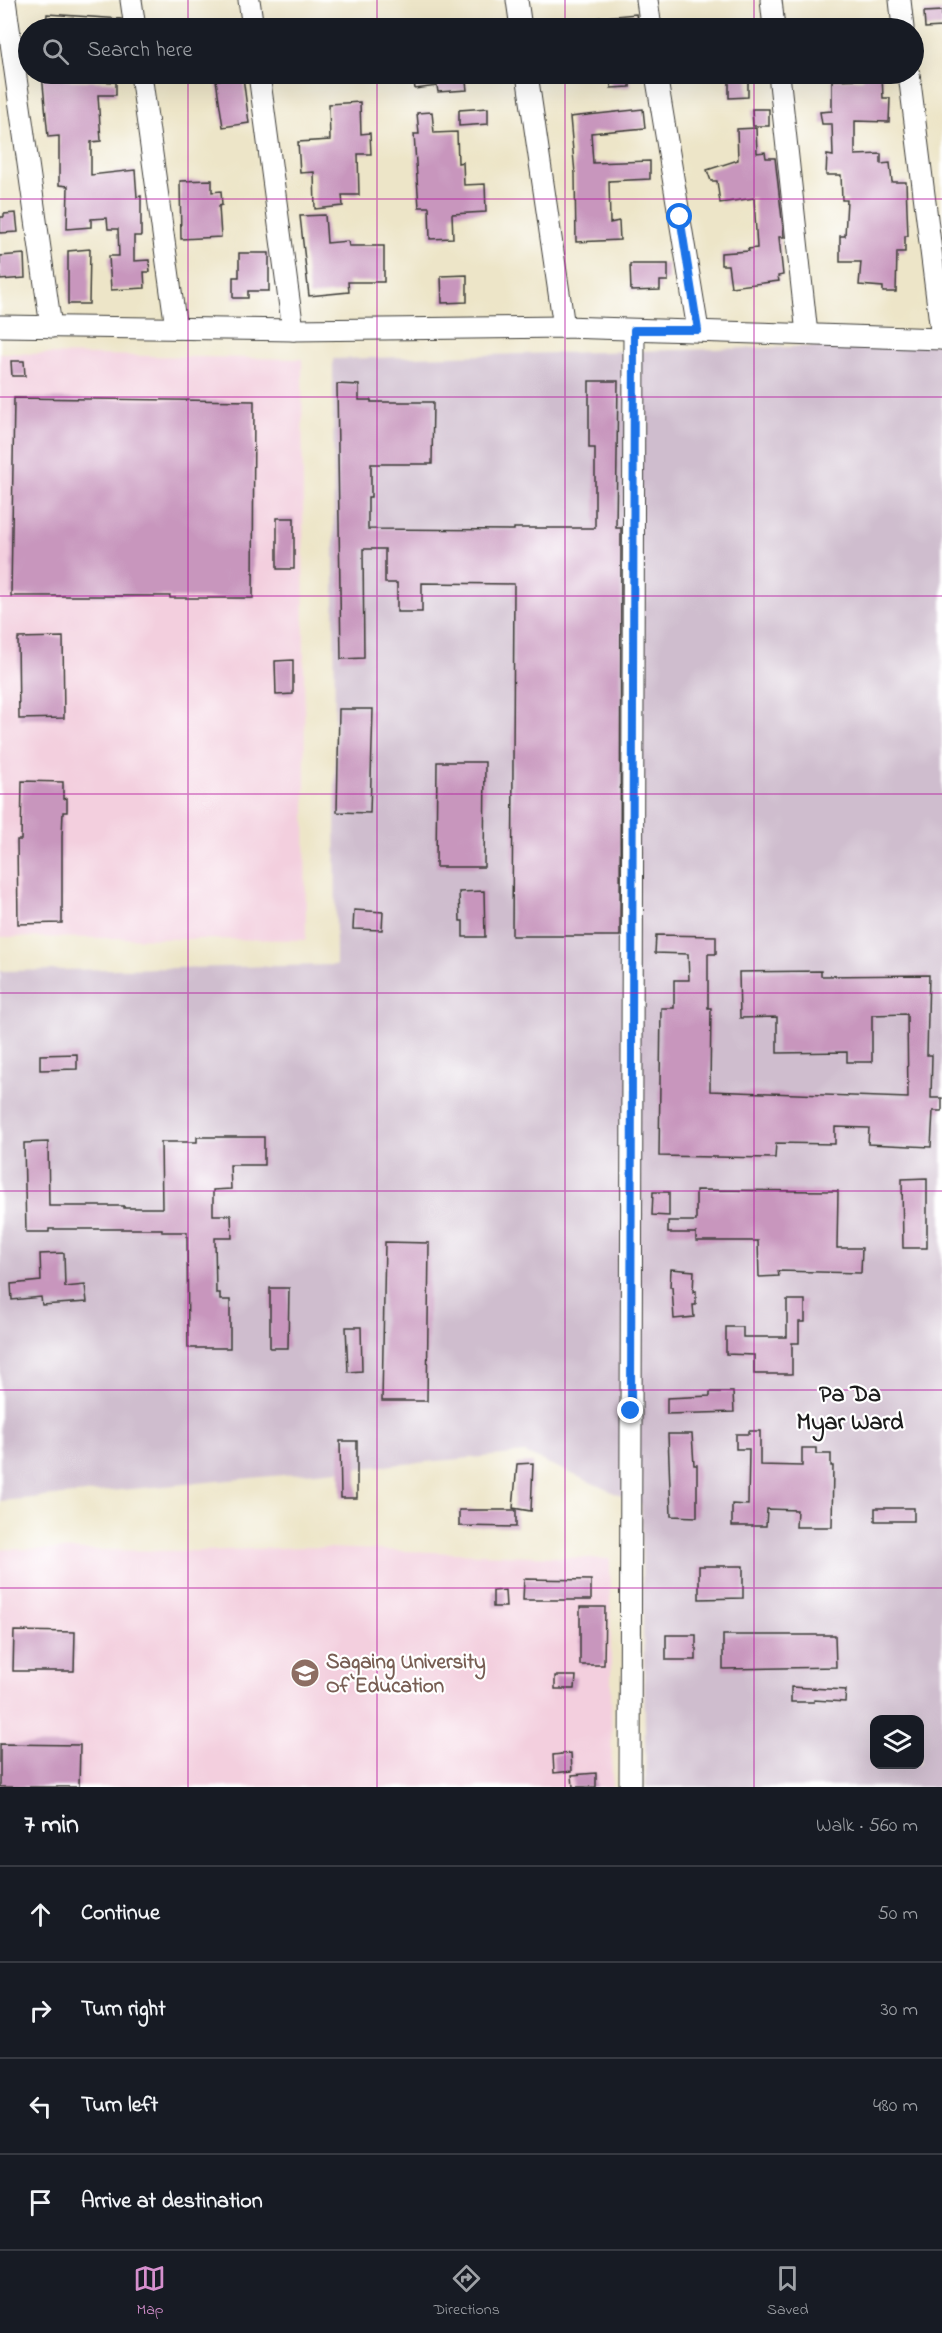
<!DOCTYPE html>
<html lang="en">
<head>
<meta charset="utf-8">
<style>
	body { margin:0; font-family:"Indie Flower",sans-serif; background:#242831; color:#f1f3f6 }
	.controls { position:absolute; right:18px; bottom:18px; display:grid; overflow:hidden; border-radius:12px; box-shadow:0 6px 24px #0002 }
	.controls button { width:54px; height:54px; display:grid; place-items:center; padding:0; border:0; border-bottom:2px solid #363941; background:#171b24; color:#f1f3f6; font:30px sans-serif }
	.stop { position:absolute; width:18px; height:18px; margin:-14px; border:4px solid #1a73e8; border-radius:50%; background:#fff }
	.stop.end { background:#1a73e8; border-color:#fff; box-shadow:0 2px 6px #0008 }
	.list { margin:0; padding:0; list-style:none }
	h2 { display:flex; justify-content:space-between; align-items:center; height:78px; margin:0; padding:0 24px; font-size:26px }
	h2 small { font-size:20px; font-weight:400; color:#9ea1a6 }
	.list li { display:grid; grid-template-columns:39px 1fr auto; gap:18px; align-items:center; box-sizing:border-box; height:96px; padding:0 24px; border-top:2px solid #363941 }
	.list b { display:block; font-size:22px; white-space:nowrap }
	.list em { font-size:20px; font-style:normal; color:#9ea1a6 }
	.icon { flex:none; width:33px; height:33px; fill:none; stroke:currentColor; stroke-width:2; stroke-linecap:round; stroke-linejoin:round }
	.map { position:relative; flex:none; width:942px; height:1787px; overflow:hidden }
	.search { position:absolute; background:#171b24; box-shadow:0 6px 24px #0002; left:18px; right:18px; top:18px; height:66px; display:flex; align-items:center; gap:15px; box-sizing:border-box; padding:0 21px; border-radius:33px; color:#9ea1a6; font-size:22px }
	.sheet { height:462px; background:#171b24 }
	nav { display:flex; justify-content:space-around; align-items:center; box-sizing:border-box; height:84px; border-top:2px solid #363941; background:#171b24; font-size:16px; color:#9ea1a6 }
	nav a { display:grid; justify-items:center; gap:3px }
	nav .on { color:#d690ce }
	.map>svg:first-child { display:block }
	.built { fill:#f3cfde }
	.industrial { fill:#cfbdce; fill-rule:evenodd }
	.building { fill:#c896bd }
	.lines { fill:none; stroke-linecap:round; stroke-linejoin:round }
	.minor-casing { stroke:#3b3a36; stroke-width:23 }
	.minor { stroke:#fff; stroke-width:21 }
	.route { stroke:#1a73e8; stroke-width:8 }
	.grid { fill:none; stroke:#b5179e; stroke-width:1.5; stroke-opacity:0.55 }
	.labels { text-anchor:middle; stroke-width:4.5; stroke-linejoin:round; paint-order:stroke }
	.education-label { font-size:21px; font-weight:bold; fill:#785e54; stroke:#fff; text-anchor:start }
	.quarter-label { font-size:24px; font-weight:bold; fill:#1c1c1c; stroke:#fff }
</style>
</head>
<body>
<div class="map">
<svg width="942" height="1787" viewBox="0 0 942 1787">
	<rect width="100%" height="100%" fill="#fff"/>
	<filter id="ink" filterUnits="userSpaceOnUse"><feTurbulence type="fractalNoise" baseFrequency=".0167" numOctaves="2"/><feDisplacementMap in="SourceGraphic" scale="12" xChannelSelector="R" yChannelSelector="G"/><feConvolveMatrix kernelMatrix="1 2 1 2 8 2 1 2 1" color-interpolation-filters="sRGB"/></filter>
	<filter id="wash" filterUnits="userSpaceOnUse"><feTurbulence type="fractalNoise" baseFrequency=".008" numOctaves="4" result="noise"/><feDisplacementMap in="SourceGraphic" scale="24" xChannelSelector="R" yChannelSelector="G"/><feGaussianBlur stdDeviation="1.35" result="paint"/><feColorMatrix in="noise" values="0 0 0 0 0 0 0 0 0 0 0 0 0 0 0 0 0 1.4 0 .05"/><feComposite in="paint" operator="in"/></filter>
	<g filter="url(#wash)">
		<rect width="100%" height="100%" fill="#ede5c8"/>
		<g class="built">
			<path d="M0,353L302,359L306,940L0,937Z"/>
			<path d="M302,1547L610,1559L612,1787H0V1549L200,1551Z"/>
		</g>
		<path class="industrial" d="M942,343V1787H646L641,1505L525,1453L0,1501V971L336,965L333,359ZM874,1720H920V1764H874Z"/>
		<g id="blocks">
			<g class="building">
				<path d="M942,11V27L925,28L924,12Z"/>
				<path d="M47,14L121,19L122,28H46Z"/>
				<path d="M636,14L638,28H596L595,18Z"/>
				<path d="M42,74H64V80L116,82V95H98L101,141L91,142V175L135,170L137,197L141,196V236H134V261L149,260L150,272H144L145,288L111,290L109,256H119L118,229H108L107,218L91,219V227L67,229L68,186L59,185V136L48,137Z"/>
				<path d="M413,74H465L467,90L438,92L437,86L415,89Z"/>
				<path d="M610,74H630V87L611,88Z"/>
				<path d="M729,74H748V97L729,98Z"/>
				<path d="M863,74H882L883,98H890L889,122L855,121V155L881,154V164L890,163L892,182H906L908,236H905V252H897L896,292H883V287L859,285L861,262H840V236H845L847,200H842L841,175H826L827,155L833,156L832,124H822L820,112L832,111V80L863,79Z"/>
				<path d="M243,77L249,123L223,127L216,80Z"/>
				<path d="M360,102L361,134L370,133L371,154H358L359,195H342L343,206L315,209L314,172L300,173L298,142L330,140L329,104Z"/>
				<path d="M488,108V124L459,126V110Z"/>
				<path d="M643,109L645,128L591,133L593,163L650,161V179L609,181L610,223L619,221L620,240L576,242L575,174L570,117Z"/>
				<path d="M752,109H769V126H753Z"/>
				<path d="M432,112L434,133L457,132L458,163L463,162L464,185L485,184L486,212L452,214L453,238L430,239L429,207H419L414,134H419L417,113Z"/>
				<path d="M756,128L757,153L765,152L766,158H775L784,237H779L783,275L778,276L779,281L731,287L728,265H721V253L749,251L748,249L757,248L754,198L720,203L717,181H711L707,170L738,160L737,129Z"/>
				<path d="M212,180V192L221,191L222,205L219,206L221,237L181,239L180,181Z"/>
				<path d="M16,213L18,232L0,233V217H4V214Z"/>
				<path d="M325,215L327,243L348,241L349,246H384V282H348L349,292L309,296L300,216Z"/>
				<path d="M90,249L89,304H68V251Z"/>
				<path d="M239,253H269V291H248V298H233V277H239Z"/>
				<path d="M24,254L25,278L0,280V256Z"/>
				<path d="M630,264H668V281H660V290L631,291Z"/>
				<path d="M467,275V302L442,303L441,276Z"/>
				<path d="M11,361H24L25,376H12Z"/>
				<path d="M589,381H618L616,528H621L620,936H512L514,584L422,583V612H397V583H385V549H363L364,658L341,659L337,384L359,385V400H371V402H433L432,464H371V497H368V529L514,530V528H595V448H589Z"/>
				<path d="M14,398L254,401L253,598H170V596H11Z"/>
				<rect x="277" y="518" width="17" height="51"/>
				<path d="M63,637L64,718L19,719L18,638Z"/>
				<path d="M293,660V694L276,695L275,661Z"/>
				<path d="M339,709H373L370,813L337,812Z"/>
				<path d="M437,762H485L484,867H436Z"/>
				<path d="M22,781L63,782V799L67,798V812H63L62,836V923L18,924L17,840H21Z"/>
				<path d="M484,891L485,937H463V921H460L459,892Z"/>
				<path d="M354,910L383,912L382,930L353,929Z"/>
				<path d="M656,935L716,936V954H708V1008H711L710,1091L908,1098L907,1014L872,1015V1062H847V1052L777,1053V1017L740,1018L739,972L821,971V976L929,975L927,1055H932L931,1098H942V1111H933L931,1147L868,1144L869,1128L835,1127V1144L776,1143L775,1158L659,1156L661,1008H674V980H689L688,954L655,953Z"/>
				<path d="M77,1054V1069L40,1070V1055Z"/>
				<path d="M197,1137H264V1165H230L231,1189L213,1190V1215H231L232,1238H215L216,1293H220V1300H230V1348H188L187,1232H162V1229H49V1232H26L24,1143L48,1142L49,1206H124V1208H162L161,1142H197Z"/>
				<path d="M927,1178V1248H903L902,1179Z"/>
				<path d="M696,1190L838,1191L837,1248H862L861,1273L778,1271L779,1276L759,1277L758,1241H696V1233H668V1221H696Z"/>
				<path d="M653,1192H669V1216L652,1215Z"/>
				<path d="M385,1242L429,1243L427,1401H382Z"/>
				<path d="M64,1253L65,1287L85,1285L87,1302L42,1305L41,1297L12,1300L11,1284L41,1281L40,1254Z"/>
				<path d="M671,1269L694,1271L693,1292L696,1291V1305H693L694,1317L674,1319L672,1287H670Z"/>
				<path d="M270,1288H289L288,1348H270Z"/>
				<path d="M787,1300H805V1322H799V1343H792V1374H754V1355L726,1354V1327H743V1337H787Z"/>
				<path d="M346,1327H361L362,1371L348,1372Z"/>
				<path d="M710,1392H733L734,1412L667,1414V1398L710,1396Z"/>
				<path d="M749,1431H760V1465L802,1466V1448H816V1454H831V1466H833L832,1527H796L797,1510L767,1509L766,1526H732V1504L748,1505L749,1449H736V1434H749Z"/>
				<path d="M668,1434H692L694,1465H697V1517L671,1516Z"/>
				<path d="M340,1441H357V1498H341Z"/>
				<path d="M533,1463L531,1511L513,1508L517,1464Z"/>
				<rect x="875" y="1508" width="39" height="13"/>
				<path d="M459,1510H516V1527L459,1526Z"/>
				<path d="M699,1566H743V1598L699,1599Z"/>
				<path d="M524,1579L591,1580V1600H523Z"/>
				<path d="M505,1590L506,1607H493V1591Z"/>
				<path d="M580,1607H605L604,1665H580Z"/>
				<path d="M14,1631L75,1632L74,1671H13Z"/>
				<rect x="666" y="1635" width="30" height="25"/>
				<path d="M723,1635H835L836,1667L723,1669Z"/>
				<path d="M555,1676H576L575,1689H555Z"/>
				<path d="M791,1687L846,1690L845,1702L814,1700V1702H791Z"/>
				<path d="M0,1744L80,1745L79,1787H0Z"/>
				<path d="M571,1753L572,1771L554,1773L553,1755Z"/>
				<path d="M596,1773V1787H573L572,1775Z"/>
			</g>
		</g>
	</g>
	<g filter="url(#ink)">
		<use href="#blocks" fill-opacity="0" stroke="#3b3a36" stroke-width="1.5"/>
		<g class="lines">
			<g class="minor-casing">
				<g id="minor">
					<path d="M5,0L51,327"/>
					<path d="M131,0L135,28"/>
					<path d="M249,0L253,28"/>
					<path d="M517,0L521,28"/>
					<path d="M647,0L651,28"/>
					<path d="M771,0L774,28"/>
					<path d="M900,0L903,28"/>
					<path d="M141,74L176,328"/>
					<path d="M259,74L293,330"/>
					<path d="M527,74L564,327"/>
					<path d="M656,74L698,330"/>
					<path d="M779,74L807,334"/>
					<path d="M909,74L942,339"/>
					<path d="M0,326L293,330L564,327L942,339"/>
					<path d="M630,1787L634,330"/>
				</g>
			</g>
			<use href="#minor" class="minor"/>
		</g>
	</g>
	<g class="lines" filter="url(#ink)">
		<path class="route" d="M631,1411L634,330H698L680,217"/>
	</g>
	<path class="grid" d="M188,0V28M377,0V28M565,0V28M754,0V28M188,74V1787M377,74V1787M565,74V1787M754,74V1787M0,199H942M0,397H942M0,596H942M0,794H942M0,993H942M0,1191H942M0,1390H942M0,1588H942"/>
	<defs>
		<g id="university-disc" transform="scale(1.5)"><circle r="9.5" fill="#8d6e63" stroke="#fff"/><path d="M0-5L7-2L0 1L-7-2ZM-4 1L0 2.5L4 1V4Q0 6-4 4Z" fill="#fff"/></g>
	</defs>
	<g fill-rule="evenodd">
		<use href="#university-disc" x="305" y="1673"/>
	</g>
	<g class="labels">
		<g class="education-label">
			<text x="326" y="1668">Sagaing University<tspan x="326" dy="24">Of Education</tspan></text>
		</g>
		<g class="quarter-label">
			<text x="850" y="1401">Pa Da<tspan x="850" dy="28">Myar Ward</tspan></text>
		</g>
	</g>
</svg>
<div class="controls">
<button><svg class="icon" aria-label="layers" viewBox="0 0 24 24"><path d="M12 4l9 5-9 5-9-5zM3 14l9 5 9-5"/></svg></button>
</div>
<div class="stop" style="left:680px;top:217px"></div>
<div class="stop end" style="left:631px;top:1411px"></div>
<div class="search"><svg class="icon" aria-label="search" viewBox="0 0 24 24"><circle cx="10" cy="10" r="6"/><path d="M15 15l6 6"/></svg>Search here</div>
</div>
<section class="sheet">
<h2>7 min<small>Walk · 560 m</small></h2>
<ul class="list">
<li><svg class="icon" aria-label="ahead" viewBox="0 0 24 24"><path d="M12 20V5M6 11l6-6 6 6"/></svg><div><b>Continue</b></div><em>50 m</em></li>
<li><svg class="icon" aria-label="right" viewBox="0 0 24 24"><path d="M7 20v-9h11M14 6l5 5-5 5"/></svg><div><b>Turn right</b></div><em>30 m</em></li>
<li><svg class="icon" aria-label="left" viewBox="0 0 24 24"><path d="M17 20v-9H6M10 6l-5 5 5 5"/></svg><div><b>Turn left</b></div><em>480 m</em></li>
<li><svg class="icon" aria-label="arrive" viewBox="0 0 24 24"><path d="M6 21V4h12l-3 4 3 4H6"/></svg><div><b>Arrive at destination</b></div></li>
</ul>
</section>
<nav>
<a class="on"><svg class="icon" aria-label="map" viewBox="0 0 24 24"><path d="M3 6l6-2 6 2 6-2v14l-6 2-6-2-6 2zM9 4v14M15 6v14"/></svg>Map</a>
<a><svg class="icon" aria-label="directions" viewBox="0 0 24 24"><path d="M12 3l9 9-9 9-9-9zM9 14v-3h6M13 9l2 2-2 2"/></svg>Directions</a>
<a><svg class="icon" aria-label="saved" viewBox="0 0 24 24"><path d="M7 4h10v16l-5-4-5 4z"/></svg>Saved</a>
</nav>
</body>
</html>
